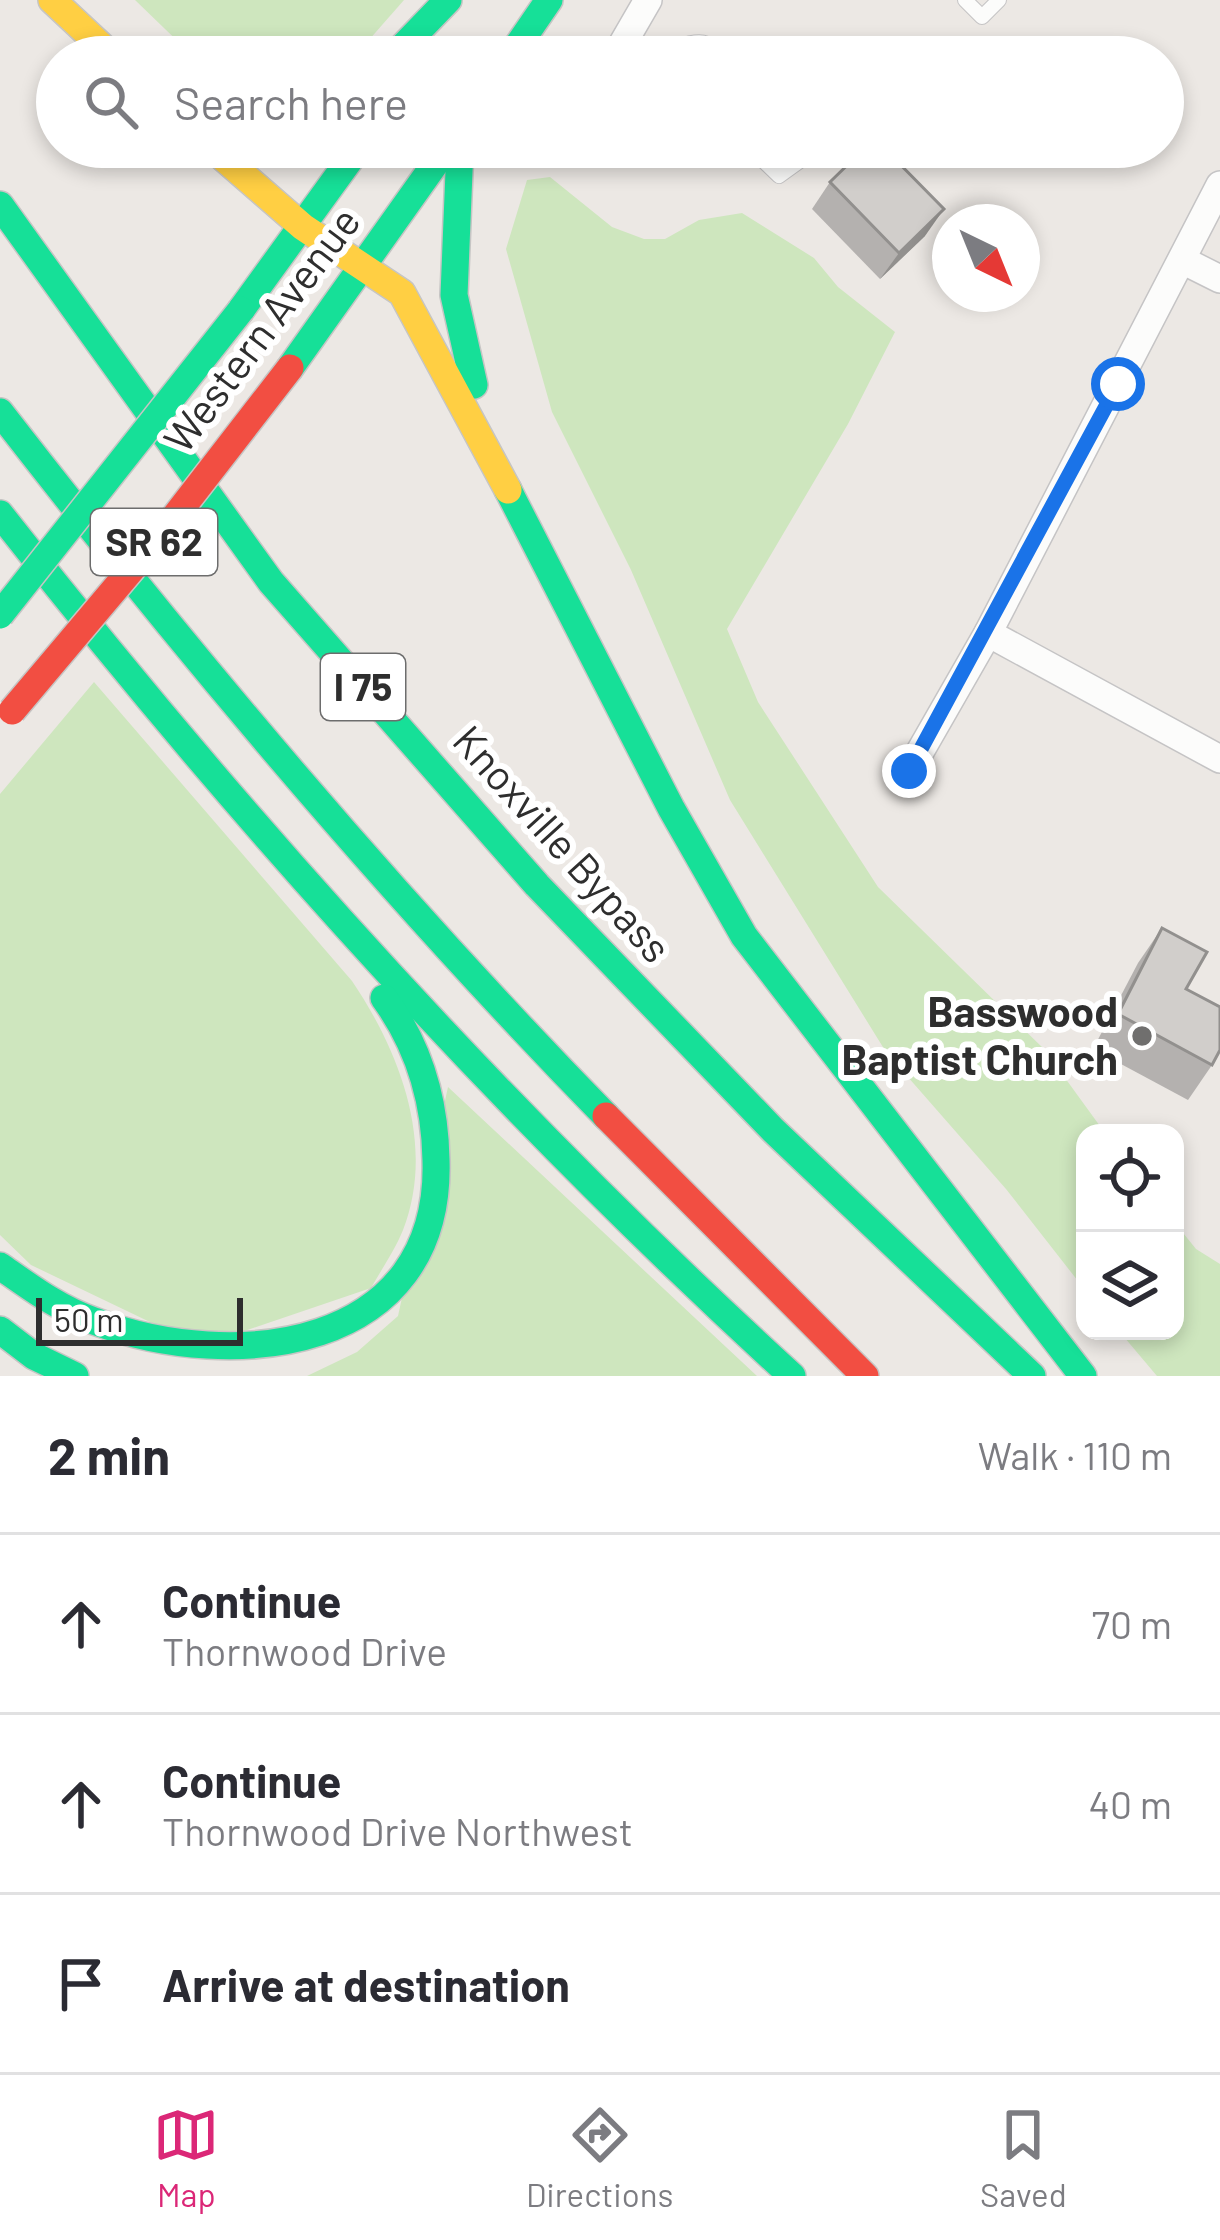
<!DOCTYPE html>
<html lang="en">
<head>
<meta charset="utf-8">
<style>
	body { margin:0; font-family:Barlow,sans-serif; background:#f7f7f7; color:#2b2b33 }
	.controls { position:absolute; right:36px; bottom:36px; display:grid; overflow:hidden; border-radius:24px; box-shadow:0 6px 18px #0003 }
	.controls button { width:108px; height:108px; display:grid; place-items:center; padding:0; border:0; border-bottom:3px solid #e1e1e2; background:#fff; color:#2b2b33; font:60px sans-serif }
	.compass { position:absolute; left:932px; top:204px; width:108px; height:108px; border-radius:50%; background:#fff; box-shadow:0 6px 18px #0003; rotate:137deg }
	.scale { position:absolute; left:36px; bottom:30px; width:207px; box-sizing:border-box; padding-left:12px; border:6px solid #2e2e2e; border-top:0; font-size:33px; line-height:42px; white-space:nowrap; color:#2e2e2e; -webkit-text-stroke:9px #fff; paint-order:stroke }
	.stop { position:absolute; width:36px; height:36px; margin:-27px; border:9px solid #1a73e8; border-radius:50%; background:#fff }
	.stop.end { background:#1a73e8; border-color:#fff; box-shadow:0 3px 12px #0008 }
	.list { margin:0; padding:0; list-style:none }
	h2 { display:flex; justify-content:space-between; align-items:center; height:156px; margin:0; padding:0 48px; font-size:51px }
	h2 small { font-size:39px; font-weight:400; color:#7c7c81 }
	.list li { display:grid; grid-template-columns:78px 1fr auto; gap:36px; align-items:center; box-sizing:border-box; height:180px; padding:0 48px; border-top:3px solid #e1e1e2 }
	.list b { display:block; font-size:45px; white-space:nowrap }
	.list p { margin:0; font-size:39px; white-space:nowrap; color:#7c7c81 }
	.list em { font-size:39px; font-style:normal; color:#7c7c81 }
	.icon { flex:none; width:66px; height:66px; fill:none; stroke:currentColor; stroke-width:2; stroke-linecap:round; stroke-linejoin:round }
	.map { position:relative; flex:none; width:1220px; height:1376px; overflow:hidden }
	.search { position:absolute; background:#fff; box-shadow:0 6px 18px #0003; left:36px; right:36px; top:36px; height:132px; display:flex; align-items:center; gap:30px; box-sizing:border-box; padding:0 42px; border-radius:66px; color:#7c7c81; font-size:45px }
	.sheet { height:696px; background:#fff }
	nav { display:flex; justify-content:space-around; align-items:center; box-sizing:border-box; height:168px; border-top:3px solid #e1e1e2; background:#fff; font-size:33px; color:#7c7c81 }
	nav a { display:grid; justify-items:center; gap:6px }
	nav .on { color:#db2777 }
	.map>svg:first-child { display:block }
	.green { fill:#cee6be }
	.lines { fill:none; stroke-linecap:round; stroke-linejoin:round }
	.lane-casing { stroke:#c5c4c5; stroke-width:16 }
	.street-casing { stroke:#c5c4c5; stroke-width:30 }
	.fast-casing { stroke:#c6c5c4; stroke-width:30 }
	.slow-casing { stroke:#c6c5c4; stroke-width:30 }
	.jam-casing { stroke:#c6c5c4; stroke-width:30 }
	.lane { stroke:#fcfcfb; stroke-width:14 }
	.street { stroke:#fcfcfb; stroke-width:27 }
	.fast { stroke:#16e098; stroke-width:27 }
	.slow { stroke:#ffcf43; stroke-width:27 }
	.jam { stroke:#f24e42; stroke-width:27 }
	.fast-bridge-casing { stroke:#c6c5c4; stroke-width:30; stroke-linecap:butt }
	.jam-bridge-casing { stroke:#c6c5c4; stroke-width:30; stroke-linecap:butt }
	.fast-bridge { stroke:#16e098; stroke-width:27 }
	.jam-bridge { stroke:#f24e42; stroke-width:27 }
	.wall { fill:#b4b1af }
	.shaded-wall { fill:#92908e }
	.building { fill:#d1cecb; stroke:#92908e; stroke-width:3 }
	.route { stroke:#1a73e8; stroke-width:15 }
	.poi-dot { fill:#706f6e; stroke:#fff; stroke-width:4.5 }
	.labels { text-anchor:middle; stroke-width:12; stroke-linejoin:round; paint-order:stroke }
	.shield { fill:#fff; stroke:#6d6d6d; stroke-width:3 }
	.shield-label { font-size:39px; font-weight:bold; fill:#2e2e2e }
	.street-label { font-size:42px; fill:#2e2e2e; stroke:#fff }
	.poi-label { font-size:42px; font-weight:bold; fill:#2e2e2e; stroke:#fff; text-anchor:end }
</style>
</head>
<body>
<div class="map">
<svg width="1220" height="1376" viewBox="0 0 1220 1376">
	<rect width="100%" height="100%" fill="#ece8e4"/>
	<g class="green">
		<path d="M135,0H404L354,57H194Z"/>
		<path d="M550,177L612,227L644,239H665L699,220L742,213L814,258L838,287L895,332L848,424L727,629L758,702L878,887L1044,1049L1105,1133H1085V1290L1006,1189L886,1052L730,800L631,570L552,412L506,249L527,180Z"/>
		<path d="M94,682L352,981C400,1052 436,1145 403,1230C395,1250 381,1270 371,1288L200,1346L31,1265L0,1235V794Z"/>
		<path d="M448,1087L757,1376H307L357,1352L398,1316Z"/>
		<path d="M1175,1223L1196,1249L1220,1264V1376H1157L1119,1331H1175Z"/>
	</g>
	<g class="lines">
		<g class="lane-casing">
			<g id="lane">
				<path d="M965,0L982,17L999,0"/>
				<path d="M628,35L654,57"/>
				<path d="M673,57L677,47C700,39 708,40 725,57"/>
				<path d="M749,147L779,176L804,158L809,147"/>
			</g>
		</g>
		<g class="street-casing">
			<g id="street">
				<path d="M615,57L648,0"/>
				<path d="M1182,260L1220,279"/>
				<path d="M988,633L1220,759"/>
				<path d="M909,771L988,633L1220,185"/>
			</g>
		</g>
		<g class="fast-casing">
			<g id="fast">
				<path d="M393,57L448,0"/>
				<path d="M510,57L549,0"/>
				<path d="M460,147L454,295L474,385"/>
				<path d="M0,205L271,582L537,885L773,1130L1032,1376"/>
				<path d="M241,310L359,147"/>
				<path d="M290,368L447,147"/>
				<path d="M0,412C190,657 389,894 606,1116"/>
				<path d="M508,490L671,808L744,936L1083,1376"/>
				<path d="M0,514C242,823 502,1111 792,1376"/>
				<path d="M0,1266C30,1287 59,1309 94,1321C234,1374 442,1351 436,1160C435,1101 419,1046 384,998"/>
				<path d="M0,1330L34,1356L75,1376"/>
			</g>
		</g>
		<g class="slow-casing">
			<g id="slow">
				<path d="M52,0L113,57"/>
				<path d="M211,147L303,227L402,293L508,490"/>
			</g>
		</g>
		<g class="jam-casing">
			<path id="jam" d="M606,1116L865,1376"/>
		</g>
		<use href="#lane" class="lane"/>
		<use href="#street" class="street"/>
		<use href="#fast" class="fast"/>
		<use href="#slow" class="slow"/>
		<use href="#jam" class="jam"/>
		<g class="fast-bridge-casing">
			<path id="fast-bridge" d="M0,615L241,310"/>
		</g>
		<g class="jam-bridge-casing">
			<path id="jam-bridge" d="M12,711L163,532L290,368"/>
		</g>
		<use href="#fast-bridge" class="fast-bridge"/>
		<use href="#jam-bridge" class="jam-bridge"/>
	</g>
	<g class="wall">
		<path d="M830,182L925,236L880,279L812,209Z"/>
		<path d="M1162,928L1186,989L1212,1065L1188,1100L1093,1049L1138,963Z"/>
	</g>
	<path class="shaded-wall" d="M944,209L925,236L880,279L899,253Z"/>
	<g class="building">
		<path d="M866,147H883L944,209L899,253L830,182Z"/>
		<path d="M1162,928L1207,952L1186,989L1220,1007V1050L1212,1065L1118,1014Z"/>
	</g>
	<g class="lines">
		<path class="route" d="M909,771L1118,384"/>
	</g>
	<circle class="poi-dot" cx="1142" cy="1036" r="12"/>
	<g class="labels">
		<g class="shield">
			<rect x="91" y="509" width="126" height="66" rx="9"/>
			<rect x="321" y="654" width="84" height="66" rx="9"/>
		</g>
		<g class="shield-label">
			<text x="154" y="556">SR 62</text>
			<text x="363" y="701">I 75</text>
		</g>
		<g class="street-label">
			<text transform="translate(262 330) rotate(-53)" y="15">Western Avenue</text>
			<text transform="translate(562 844) rotate(48)" y="15">Knoxville Bypass</text>
		</g>
		<g class="poi-label">
			<text x="1118" y="1027">Basswood<tspan x="1118" dy="48">Baptist Church</tspan></text>
		</g>
	</g>
</svg>
<div class="controls">
<button><svg class="icon" aria-label="locate" viewBox="0 0 24 24"><circle cx="12" cy="12" r="6"/><path d="M12 2v4M12 18v4M2 12h4M18 12h4"/></svg></button>
<button><svg class="icon" aria-label="layers" viewBox="0 0 24 24"><path d="M12 4l9 5-9 5-9-5zM3 14l9 5 9-5"/></svg></button>
</div>
<svg class="compass" viewBox="-18 -18 36 36"><path d="M0-13l5 13h-10z" fill="#e53935"/><path d="M0 13l5-13h-10z" fill="#7c7c81"/></svg>
<div class="scale">50 m</div>
<div class="stop" style="left:1118px;top:384px"></div>
<div class="stop end" style="left:909px;top:771px"></div>
<div class="search"><svg class="icon" aria-label="search" viewBox="0 0 24 24"><circle cx="10" cy="10" r="6"/><path d="M15 15l6 6"/></svg>Search here</div>
</div>
<section class="sheet">
<h2>2 min<small>Walk · 110 m</small></h2>
<ul class="list">
<li><svg class="icon" aria-label="ahead" viewBox="0 0 24 24"><path d="M12 20V5M6 11l6-6 6 6"/></svg><div><b>Continue</b><p>Thornwood Drive</p></div><em>70 m</em></li>
<li><svg class="icon" aria-label="ahead" viewBox="0 0 24 24"><path d="M12 20V5M6 11l6-6 6 6"/></svg><div><b>Continue</b><p>Thornwood Drive Northwest</p></div><em>40 m</em></li>
<li><svg class="icon" aria-label="arrive" viewBox="0 0 24 24"><path d="M6 21V4h12l-3 4 3 4H6"/></svg><div><b>Arrive at destination</b></div></li>
</ul>
</section>
<nav>
<a class="on"><svg class="icon" aria-label="map" viewBox="0 0 24 24"><path d="M3 6l6-2 6 2 6-2v14l-6 2-6-2-6 2zM9 4v14M15 6v14"/></svg>Map</a>
<a><svg class="icon" aria-label="directions" viewBox="0 0 24 24"><path d="M12 3l9 9-9 9-9-9zM9 14v-3h6M13 9l2 2-2 2"/></svg>Directions</a>
<a><svg class="icon" aria-label="saved" viewBox="0 0 24 24"><path d="M7 4h10v16l-5-4-5 4z"/></svg>Saved</a>
</nav>
</body>
</html>
